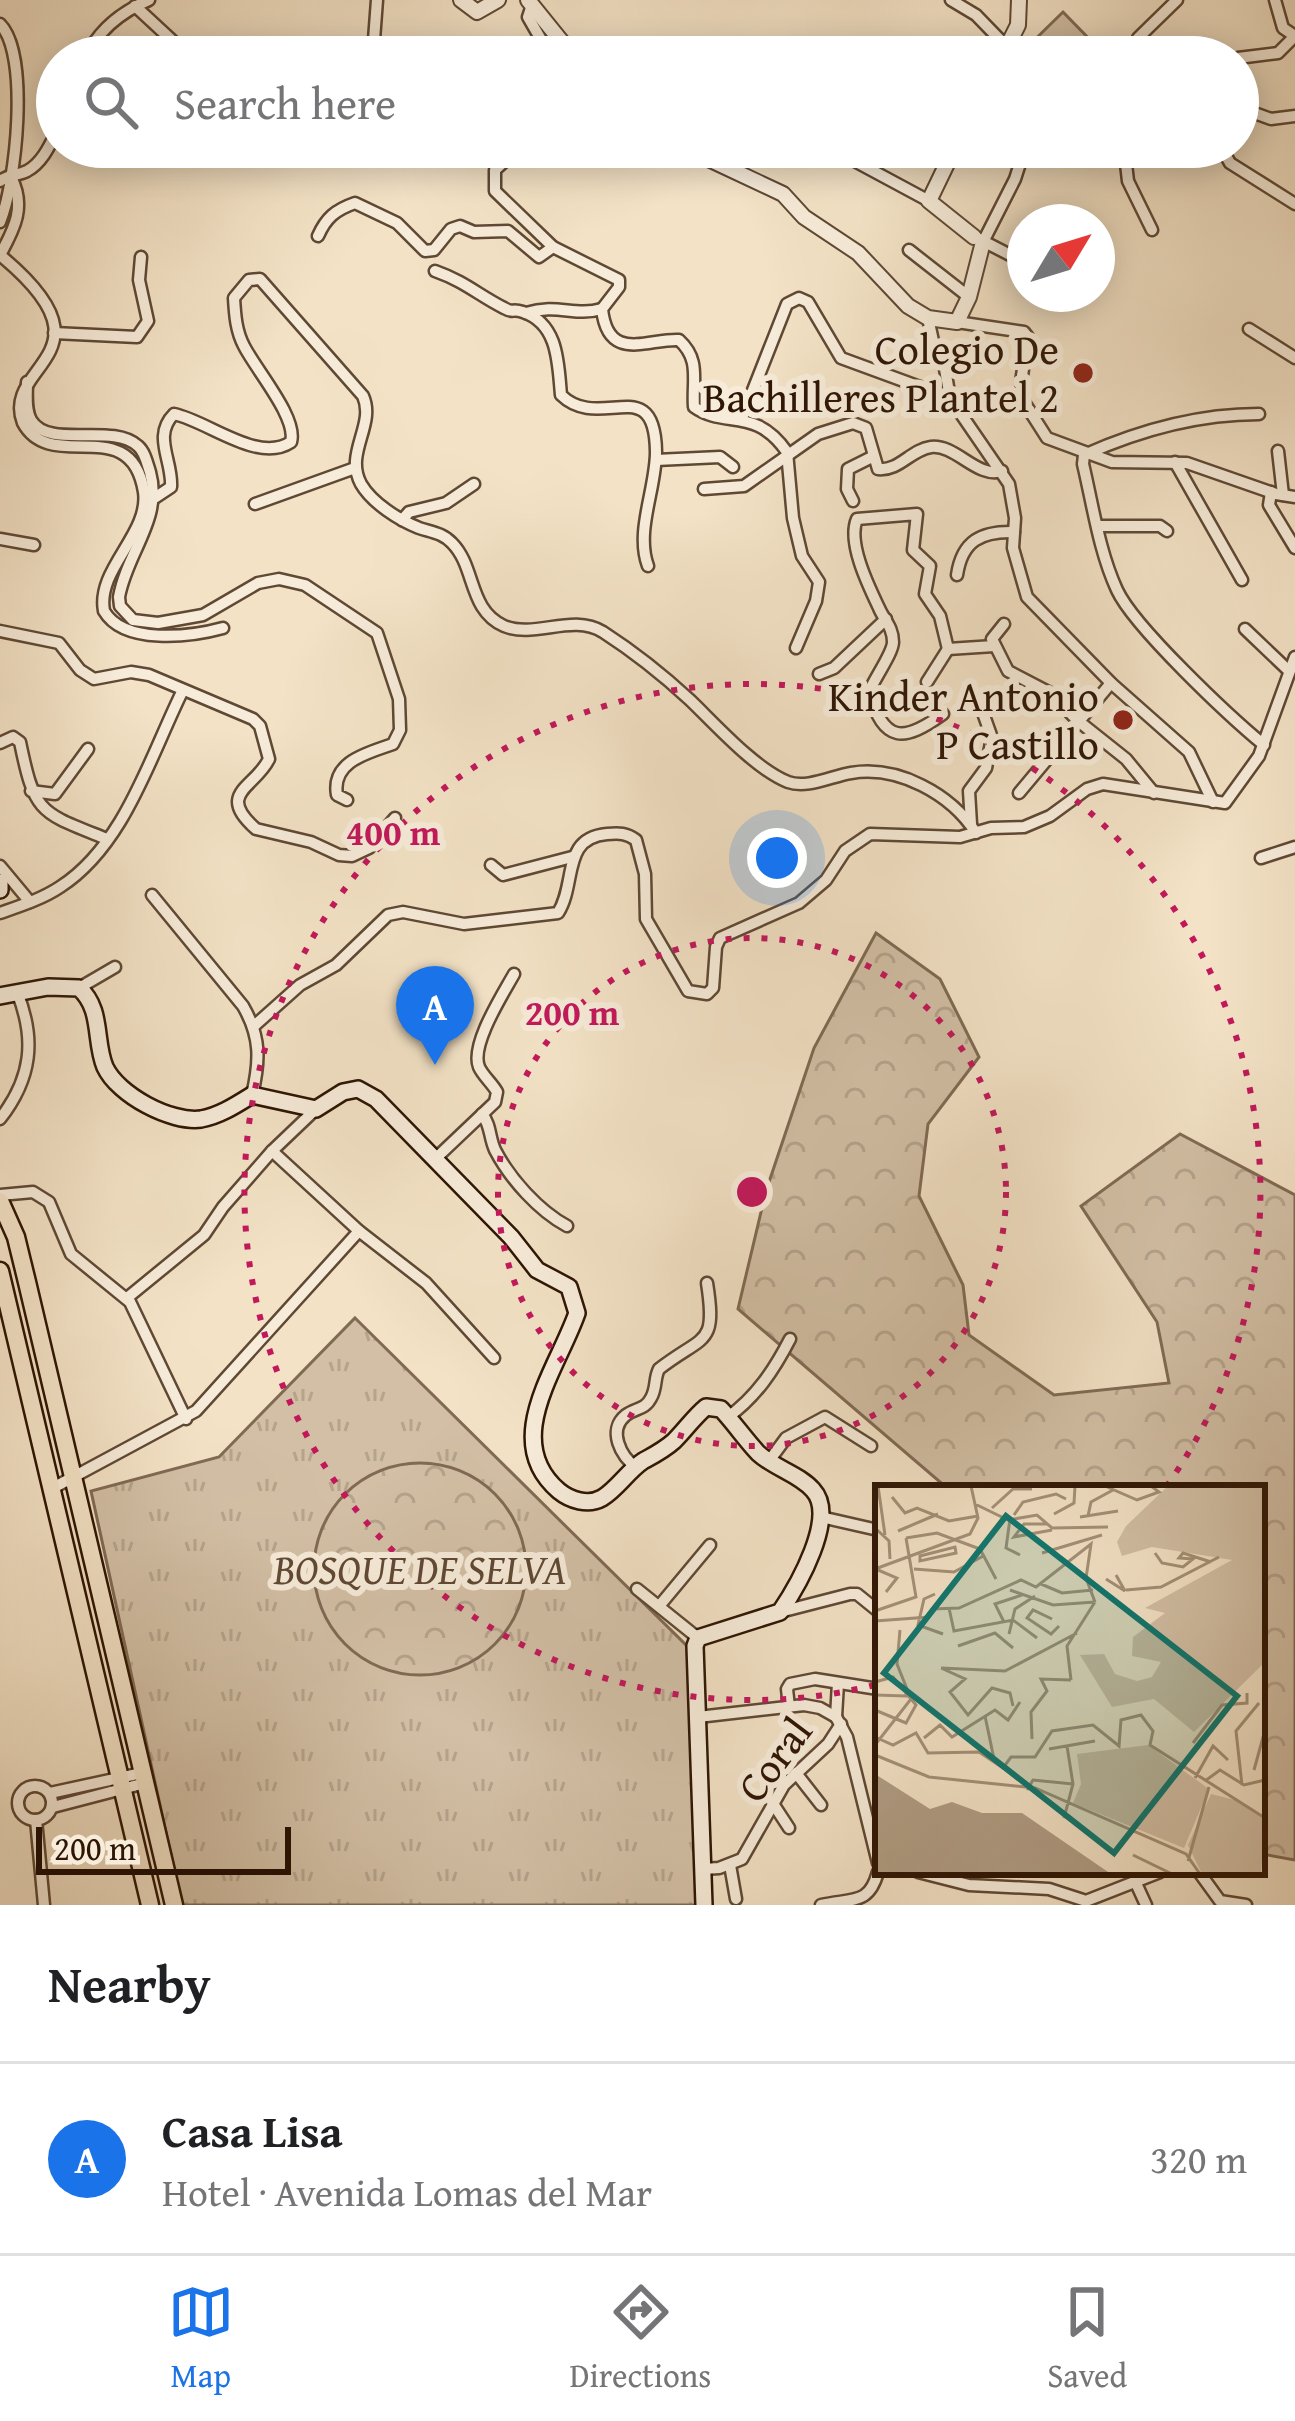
<!DOCTYPE html>
<html lang="en">
<head>
<meta charset="utf-8">
<style>
	body { margin:0; font-family:"Gentium Book Plus",serif; background:#f6f6f6; color:#202124 }
	.compass { position:absolute; left:1007px; top:204px; width:108px; height:108px; border-radius:50%; background:#fff; box-shadow:0 6px 30px #0003; rotate:52deg }
	.scale { position:absolute; left:36px; bottom:30px; width:255px; box-sizing:border-box; padding-left:12px; border:6px solid #2e1504; border-top:0; font-size:33px; line-height:42px; white-space:nowrap; color:#2e1504; -webkit-text-stroke:9px #f7ecda; paint-order:stroke }
	.you { position:absolute; left:777px; top:858px; width:42px; height:42px; margin:-30px; border:9px solid #fff; border-radius:50%; background:#1a73e8; box-shadow:0 0 0 18px #1a73e833 }
	.badge { display:grid; place-items:center; width:78px; height:78px; border-radius:50%; background:#1a73e8; color:#fff; font-size:39px; font-weight:700 }
	.pin { position:absolute; translate:-50% -99px; filter:drop-shadow(0 3px 6px #0008) }
	.pin::after { content:''; position:absolute; top:63px; width:42px; height:36px; background:inherit; clip-path:polygon(0 0,100% 0,50% 100%) }
	.list { margin:0; padding:0; list-style:none }
	h2 { display:flex; justify-content:space-between; align-items:center; height:156px; margin:0; padding:0 48px; font-size:51px }
	h2 small { font-size:39px; font-weight:400; color:#757577 }
	.list li { display:grid; grid-template-columns:78px 1fr auto; gap:36px; align-items:center; box-sizing:border-box; height:192px; padding:0 48px; border-top:3px solid #e0e0e0 }
	.list b { display:block; font-size:45px; white-space:nowrap }
	.list p { margin:0; font-size:39px; white-space:nowrap; color:#757577 }
	.list em { font-size:39px; font-style:normal; color:#757577 }
	.icon { flex:none; width:66px; height:66px; fill:none; stroke:currentColor; stroke-width:2; stroke-linecap:round; stroke-linejoin:round }
	.map { position:relative; flex:none; width:1295px; height:1905px; overflow:hidden }
	.search { position:absolute; background:#fff; box-shadow:0 6px 30px #0003; left:36px; right:36px; top:36px; height:132px; display:flex; align-items:center; gap:30px; box-sizing:border-box; padding:0 42px; border-radius:66px; color:#757577; font-size:45px }
	.sheet { height:348px; background:#fff }
	nav { display:flex; justify-content:space-around; align-items:center; box-sizing:border-box; height:168px; border-top:3px solid #e0e0e0; background:#fff; font-size:33px; color:#757577 }
	nav a { display:grid; justify-items:center; gap:6px }
	nav .on { color:#1a73e8 }
	.map>svg:first-child { display:block }
	.grass { fill:url(#grass-tufts); stroke:#806a54; stroke-width:3 }
	.forest { fill:url(#forest-crowns); stroke:#806a54; stroke-width:3 }
	.pitch { fill:#d2bfa5; stroke:#806a54; stroke-width:3 }
	.lines { fill:none; stroke-linecap:round; stroke-linejoin:round }
	.minor-casing { stroke:#5f4834; stroke-width:15 }
	.tertiary-casing { stroke:#5f4834; stroke-width:18 }
	.secondary-casing { stroke:#2e1504; stroke-width:20 }
	.primary-casing { stroke:#2e1504; stroke-width:21 }
	.minor { stroke:#f7ecda; stroke-width:10 }
	.tertiary { stroke:#f7ecda; stroke-width:14 }
	.secondary { stroke:#f7ecda; stroke-width:15 }
	.primary { stroke:#f3e2c6; stroke-width:16 }
	.ring { fill:none; stroke:#c2185b; stroke-width:6; stroke-dasharray:6 12 }
	.poi-dot { fill:#8f2418; stroke:#f7ecda; stroke-width:4.5 }
	.labels { text-anchor:middle; stroke-width:12; stroke-linejoin:round; paint-order:stroke }
	.poi-label { font-size:42px; fill:#2e1504; stroke:#f7ecda; text-anchor:end }
	.park-label { font-size:42px; font-style:italic; fill:#5f4834; stroke:#f7ecda }
	.street-label { font-size:42px; fill:#2e1504; stroke:#f7ecda }
	.inset-road { fill:none; stroke:#a49078; stroke-width:3 }
	.view { fill:#0f766e; fill-opacity:0.15; stroke:#0f766e; stroke-width:6 }
	.inset-edge { fill:none; stroke:#2e1504; stroke-width:6 }
	.centre { fill:#c2185b; stroke:#f7ecda; stroke-width:6 }
	.ring-label { font-size:36px; text-anchor:middle; font-weight:bold; fill:#c2185b; stroke:#f7ecda; stroke-width:12; stroke-linejoin:round; paint-order:stroke }
</style>
</head>
<body>
<div class="map">
<svg width="1295" height="1905" viewBox="0 0 1295 1905">
	<defs>
		<pattern id="grass-tufts" width="24" height="20" patternUnits="userSpaceOnUse" patternTransform="scale(3)"><rect width="24" height="20" fill="#d2bfa5"/><path d="M3 7l-1-3M5 7V3M7 7l1-3M15 17l-1-3M17 17v-4M19 17l1-3" fill="none" stroke="#b5a38c"/></pattern>
		<pattern id="forest-crowns" width="20" height="18" patternUnits="userSpaceOnUse" patternTransform="scale(3)"><rect width="20" height="18" fill="#d2bfa5"/><path d="M2 6a3 3 0 1 1 6 0M12 15a3 3 0 1 1 6 0" fill="none" stroke="#b5a38c"/></pattern>
	</defs>
	<rect width="100%" height="100%" fill="#f3e2c6"/>
	<filter id="stains"><feTurbulence type="fractalNoise" baseFrequency=".00167" numOctaves="4"/><feColorMatrix values="0 0 0 0 .2 0 0 0 0 .09 0 0 0 0 .02 0 0 0 .5 -.17"/></filter>
	<radialGradient id="worn" r=".72"><stop offset=".6" stop-color="#630" stop-opacity="0"/><stop offset="1" stop-color="#630" stop-opacity=".3"/></radialGradient>
	<path class="grass" d="M355,1318L687,1646L698,1905H182L91,1491L219,1457Z"/>
	<g class="forest">
		<path d="M876,933L940,979L979,1057L928,1124L919,1196L963,1285L969,1335L1054,1395L1169,1383L1157,1322L1081,1206L1180,1134L1295,1195V1860L1262,1854V1488H947L738,1309L766,1191L814,1048Z"/>
		<circle cx="420" cy="1569" r="106"/>
	</g>
	<path class="pitch" d="M1063,12L1099,49L1090,57H1017Z"/>
	<g class="lines">
		<g class="minor-casing">
			<g id="minor">
				<path d="M377,0L374,40L384,57"/>
				<path d="M951,0L976,15L1007,47"/>
				<path d="M1275,0L1283,28L1295,36"/>
				<path d="M532,5L528,17L551,57"/>
				<path d="M135,6L190,57"/>
				<path d="M0,24C30,54 16,184 0,222"/>
				<path d="M1138,38L1177,0"/>
				<path d="M86,57C99,29 121,12 149,0"/>
				<path d="M1238,58L1278,53L1295,36"/>
				<path d="M1238,107L1271,119L1295,116"/>
				<path d="M438,147L439,150"/>
				<path d="M520,147L495,170V191L553,247L619,280V287L602,309C608,364 649,338 679,340C701,360 692,380 694,407C725,429 755,406 787,452L793,518L802,556L819,582L816,601L796,648"/>
				<path d="M1124,147L1128,181L1152,230"/>
				<path d="M1221,147L1230,163L1295,204"/>
				<path d="M836,151L929,201"/>
				<path d="M0,181C9,174 17,176 27,171C42,163 50,145 57,131"/>
				<path d="M318,236C326,218 335,210 355,203L397,223L425,251L434,250L451,229L460,226L474,232L508,231L539,257L553,247"/>
				<path d="M977,238L1014,257L1025,268"/>
				<path d="M983,242L1015,179L1025,148"/>
				<path d="M909,250L969,297"/>
				<path d="M0,255C121,355 0,364 23,423C51,475 131,411 144,492C150,534 96,569 104,611C124,645 190,637 223,628"/>
				<path d="M0,255C15,228 26,206 11,177"/>
				<path d="M435,271C466,282 478,295 504,308C515,314 510,308 523,312C559,324 558,364 561,395C600,433 655,370 656,452C656,489 635,531 648,566"/>
				<path d="M526,313C558,303 574,317 602,309"/>
				<path d="M928,318L935,350L944,363L950,398L1009,484L1015,518L1013,548L1027,597L1111,683L1189,752L1213,802"/>
				<path d="M957,322L1024,332L1028,337L1021,382L1024,402L1047,438L1112,462L1187,463L1276,494L1295,497"/>
				<path d="M1249,329L1295,358"/>
				<path d="M54,333L137,337L148,321L139,280L141,257"/>
				<path d="M27,382C27,394 25,409 31,420C49,450 112,422 138,446C145,452 147,463 150,472C163,519 127,552 119,597L120,606L133,620L158,623L203,615L258,583L279,579L305,585L377,633L399,699L400,730L393,744C368,753 331,761 337,795L347,800"/>
				<path d="M742,418L787,304L799,298L808,302L841,358L950,398"/>
				<path d="M1278,451L1283,495"/>
				<path d="M1084,455L1083,464C1093,506 1099,551 1117,590C1134,627 1230,717 1264,745"/>
				<path d="M1084,455C1140,430 1199,414 1259,414"/>
				<path d="M656,460L720,457L733,467"/>
				<path d="M1175,462L1242,580"/>
				<path d="M704,489L744,486L818,434L853,423L866,428L878,469C900,471 910,450 931,447C956,444 977,479 1002,471"/>
				<path d="M1271,492L1269,505L1295,548"/>
				<path d="M156,497L171,487C173,461 152,436 174,414C208,421 258,464 291,442C298,418 256,370 244,346C236,331 235,315 234,298L249,280L260,279L363,396C376,425 344,453 361,484C372,503 399,520 419,528C431,532 443,533 452,543C476,567 468,610 504,626C535,639 572,613 603,632C634,652 663,675 690,700C715,724 755,769 788,782C807,789 832,776 851,773C898,765 951,794 976,833"/>
				<path d="M853,501L847,489L848,469L872,457"/>
				<path d="M255,504L355,468"/>
				<path d="M402,520L409,512L446,503L474,484"/>
				<path d="M1097,526H1160L1167,531"/>
				<path d="M0,539L34,545"/>
				<path d="M957,575C962,541 981,531 1014,532"/>
				<path d="M1004,624L992,639L1008,671L1052,694L1077,720L1126,759L1154,793"/>
				<path d="M1245,629L1288,670"/>
				<path d="M0,631L59,643L80,670L94,679L131,672L149,675L253,719L260,726L269,759C255,788 215,793 256,829L311,842L339,855L352,856L369,848L395,818"/>
				<path d="M948,649L994,646"/>
				<path d="M819,674L834,668L886,619"/>
				<path d="M927,682L948,649"/>
				<path d="M943,714C904,742 884,744 869,692C874,679 893,653 893,642C893,627 884,620 879,608C868,585 847,542 857,519L917,514L913,550L930,566L925,594L940,616L948,649"/>
				<path d="M0,743L13,737L20,742C35,815 40,812 107,839"/>
				<path d="M31,791L55,794L88,749"/>
				<path d="M1019,793L1111,683"/>
				<path d="M971,824L969,791L986,768L992,738L982,710"/>
				<path d="M1261,858L1295,847"/>
				<path d="M491,865L503,875L572,857"/>
				<path d="M0,866L30,902"/>
				<path d="M152,895L243,1006C261,1037 260,1061 252,1095"/>
				<path d="M0,913C20,906 42,899 60,887C124,846 150,757 182,692"/>
				<path d="M79,988L115,967"/>
				<path d="M254,1026L300,985L336,965L388,915L403,912L464,924L558,913C577,883 561,838 607,834C620,833 626,833 636,840L645,874L646,919L688,991L707,994L713,988L716,947L720,938L799,903L826,880L845,851L870,834L960,837L991,828L1024,827L1050,816L1087,789L1103,784L1225,803L1259,756L1295,657"/>
				<path d="M482,1114C491,1125 489,1137 495,1150C510,1179 539,1211 567,1226"/>
				<path d="M0,1119C32,1078 36,1039 17,992"/>
				<path d="M272,1151L359,1231L426,1283L494,1358"/>
				<path d="M435,1159L495,1102L497,1092C492,1083 483,1076 479,1067C470,1045 503,994 514,974"/>
				<path d="M0,1195L33,1192L49,1202L71,1254L130,1302L186,1419"/>
				<path d="M127,1298L204,1235L223,1207L272,1151L316,1109"/>
				<path d="M728,1417C756,1397 774,1370 790,1339"/>
				<path d="M769,1461L786,1438L825,1417L871,1446"/>
				<path d="M636,1467C621,1457 607,1430 626,1415C635,1408 645,1410 651,1398C657,1388 654,1378 659,1369C704,1334 717,1347 707,1283"/>
				<path d="M51,1489L196,1411L359,1231"/>
				<path d="M821,1517L878,1530"/>
				<path d="M637,1589L698,1638"/>
				<path d="M660,1605L710,1545"/>
				<path d="M780,1612L850,1594H857L878,1611"/>
				<path d="M789,1707L787,1689L790,1684L815,1679L878,1689"/>
				<path d="M698,1717L804,1705L820,1708L836,1717"/>
				<path d="M836,1717L847,1737L878,1863"/>
				<path d="M836,1717L838,1683"/>
				<path d="M796,1773L821,1805"/>
				<circle cx="35" cy="1803" r="17"/>
				<path d="M50,1793L142,1773"/>
				<path d="M772,1802L789,1828"/>
				<path d="M53,1807L145,1783"/>
				<path d="M36,1820L44,1905"/>
				<path d="M730,1865L736,1899"/>
				<path d="M703,1869L719,1868L742,1859L784,1785L828,1744L841,1724"/>
				<path d="M918,1872L969,1885L1049,1889L1086,1901L1160,1872"/>
				<path d="M1199,1872L1220,1901L1246,1905"/>
				<path d="M1135,1881L1146,1905"/>
				<path d="M821,1905C854,1898 869,1905 878,1872"/>
			</g>
		</g>
		<g class="tertiary-casing">
			<g id="tertiary">
				<path d="M461,0L477,12L498,0"/>
				<path d="M528,0L574,57"/>
				<path d="M1002,57L1018,25L1019,0"/>
				<path d="M683,147L783,194L804,217L858,253L908,306L928,318L957,322L969,297L983,242"/>
				<path d="M955,147L929,201L974,237"/>
			</g>
		</g>
		<g class="secondary-casing">
			<g id="secondary">
				<path d="M0,882V890"/>
				<path d="M0,996L48,987L79,988C103,1009 94,1041 105,1067C118,1095 171,1123 201,1119C219,1116 236,1105 252,1095L316,1109L343,1092L358,1089L376,1099L511,1237L537,1270L569,1287L577,1313C558,1368 500,1441 559,1491C570,1500 588,1506 602,1498C617,1489 628,1471 643,1461C654,1455 664,1450 674,1441C685,1430 694,1417 706,1407L721,1409C734,1423 745,1439 758,1453C774,1468 799,1474 813,1490C838,1517 797,1587 780,1612L698,1638L695,1646L704,1905"/>
			</g>
		</g>
		<g class="primary-casing">
			<g id="primary">
				<path d="M0,1201L16,1237L27,1282L174,1905"/>
				<path d="M0,1271L150,1905"/>
			</g>
		</g>
		<use href="#minor" class="minor"/>
		<use href="#tertiary" class="tertiary"/>
		<use href="#secondary" class="secondary"/>
		<use href="#primary" class="primary"/>
	</g>
	<g class="ring">
		<circle cx="752" cy="1192" r="254"/>
		<path d="M875 1685A508 508 0 1 1 1166 1487"/>
	</g>
	<g class="poi-dot">
		<circle cx="1083" cy="373" r="12"/>
		<circle cx="1123" cy="720" r="12"/>
	</g>
	<g class="labels">
		<g class="poi-label">
			<text x="1059" y="364">Colegio De<tspan x="1059" dy="48">Bachilleres Plantel 2</tspan></text>
			<text x="1099" y="711">Kinder Antonio<tspan x="1099" dy="48">P Castillo</tspan></text>
		</g>
		<g class="park-label">
			<text x="420" y="1584">BOSQUE DE SELVA</text>
		</g>
		<g class="street-label">
			<text transform="translate(774 1759) rotate(-53)" y="15">Coral</text>
		</g>
	</g>
	<g transform="translate(875 1485)">
		<rect width="390" height="390" fill="#f3e2c6"/>
		<path d="M273,260L334,304L309,363L198,318L206,299L202,269Z" fill="#d2bfa5"/>
		<path d="M293,1H390V177L319,247L279,214L237,222L205,170L229,169L240,189L262,196L277,192L286,177L257,171L258,152L290,128L270,123L357,75L277,62L247,71L242,57L251,41ZM222 285a16 16 0 1 1 32 0a16 16 0 1 1-32 0Z" fill="#d2bfa5"/>
		<path d="M336,309L364,316L390,335L386,388L327,389L313,360Z" fill="#d2bfa5"/>
		<path d="M0,289L55,324L77,317L107,328H147L236,389H0Z" fill="#b09c84"/>
		<path class="inset-road" d="M3,1L10,50M230,1L262,15L284,7L276,1M17,12L30,28L42,23L74,36L103,31M100,19L133,35L162,30L177,43L233,42M117,23L138,4H157M179,29L199,18L200,1M139,30L148,17L181,9L191,14M213,31L216,17L238,5M205,32L243,26M135,34L131,63L145,70M173,39H149L139,52L177,45M0,43L14,56L15,74M23,46L63,29M31,53L62,48L105,64L121,94M80,62L81,68L45,76V71ZM167,68L227,50M280,68L287,78L308,82L318,74L304,73L308,68L336,77M0,84L95,49L103,33L96,1M39,84L79,87L110,70M3,85L22,93L11,107M231,94L250,106L241,90M166,99L187,108L218,105M135,105L178,120L220,117M251,105L286,102L344,72M60,109L49,114L43,140L68,149M74,123L79,146L138,135L162,153M0,126L41,112L31,53M0,128V179M177,134L158,125L152,133L176,149L184,141M0,136L54,132L57,124L84,123L146,95L161,102L216,59L211,93L220,117M129,137L120,119L147,110M134,149L140,124L160,111M83,161L120,148L138,163M66,183L90,194L75,207L93,230L117,203L135,208L138,221M66,183L130,186L202,148M196,195L192,161L220,117M0,197L18,192L41,220L31,238L0,225M0,210L31,211V203M110,231L119,274M0,252L18,260L41,248L53,268L104,267L128,283L136,272H160L177,246L218,240L244,261L246,235L266,230L278,246L275,260L390,333M49,253L65,240L77,252L120,225L133,235L145,217M157,254L156,227L172,206L166,194L196,195M318,258L347,220L372,218V208M0,260L36,214L22,179L25,145M174,264L220,256M0,270L54,292L160,303L311,369L325,389M379,285L390,245M320,293L338,261L353,275M330,296L345,285L369,300L390,295M367,300L361,246L384,218M152,305L158,295L198,299M189,333L198,299L192,261M258,370L297,389M313,376L334,302"/>
		<path class="view" d="M131,31L362,211L239,368L9,188Z"/>
		<rect width="390" height="390" class="inset-edge"/>
	</g>
	<circle cx="752" cy="1192" r="18" class="centre"/>
	<g class="ring-label">
		<text x="393" y="845">400 m</text>
		<text x="572" y="1025">200 m</text>
	</g>
	<rect width="100%" height="100%" filter="url(#stains)"/>
	<rect width="100%" height="100%" fill="url(#worn)"/>
</svg>
<svg class="compass" viewBox="-18 -18 36 36"><path d="M0-13l5 13h-10z" fill="#e53935"/><path d="M0 13l5-13h-10z" fill="#757577"/></svg>
<div class="scale">200 m</div>
<div class="you"></div>
<div class="pin badge" style="left:435px;top:1065px">A</div>
<div class="search"><svg class="icon" aria-label="search" viewBox="0 0 24 24"><circle cx="10" cy="10" r="6"/><path d="M15 15l6 6"/></svg>Search here</div>
</div>
<section class="sheet">
<h2>Nearby<small></small></h2>
<ul class="list">
<li><span class="badge">A</span><div><b>Casa Lisa</b><p>Hotel · Avenida Lomas del Mar</p></div><em>320 m</em></li>
</ul>
</section>
<nav>
<a class="on"><svg class="icon" aria-label="map" viewBox="0 0 24 24"><path d="M3 6l6-2 6 2 6-2v14l-6 2-6-2-6 2zM9 4v14M15 6v14"/></svg>Map</a>
<a><svg class="icon" aria-label="directions" viewBox="0 0 24 24"><path d="M12 3l9 9-9 9-9-9zM9 14v-3h6M13 9l2 2-2 2"/></svg>Directions</a>
<a><svg class="icon" aria-label="saved" viewBox="0 0 24 24"><path d="M7 4h10v16l-5-4-5 4z"/></svg>Saved</a>
</nav>
</body>
</html>
